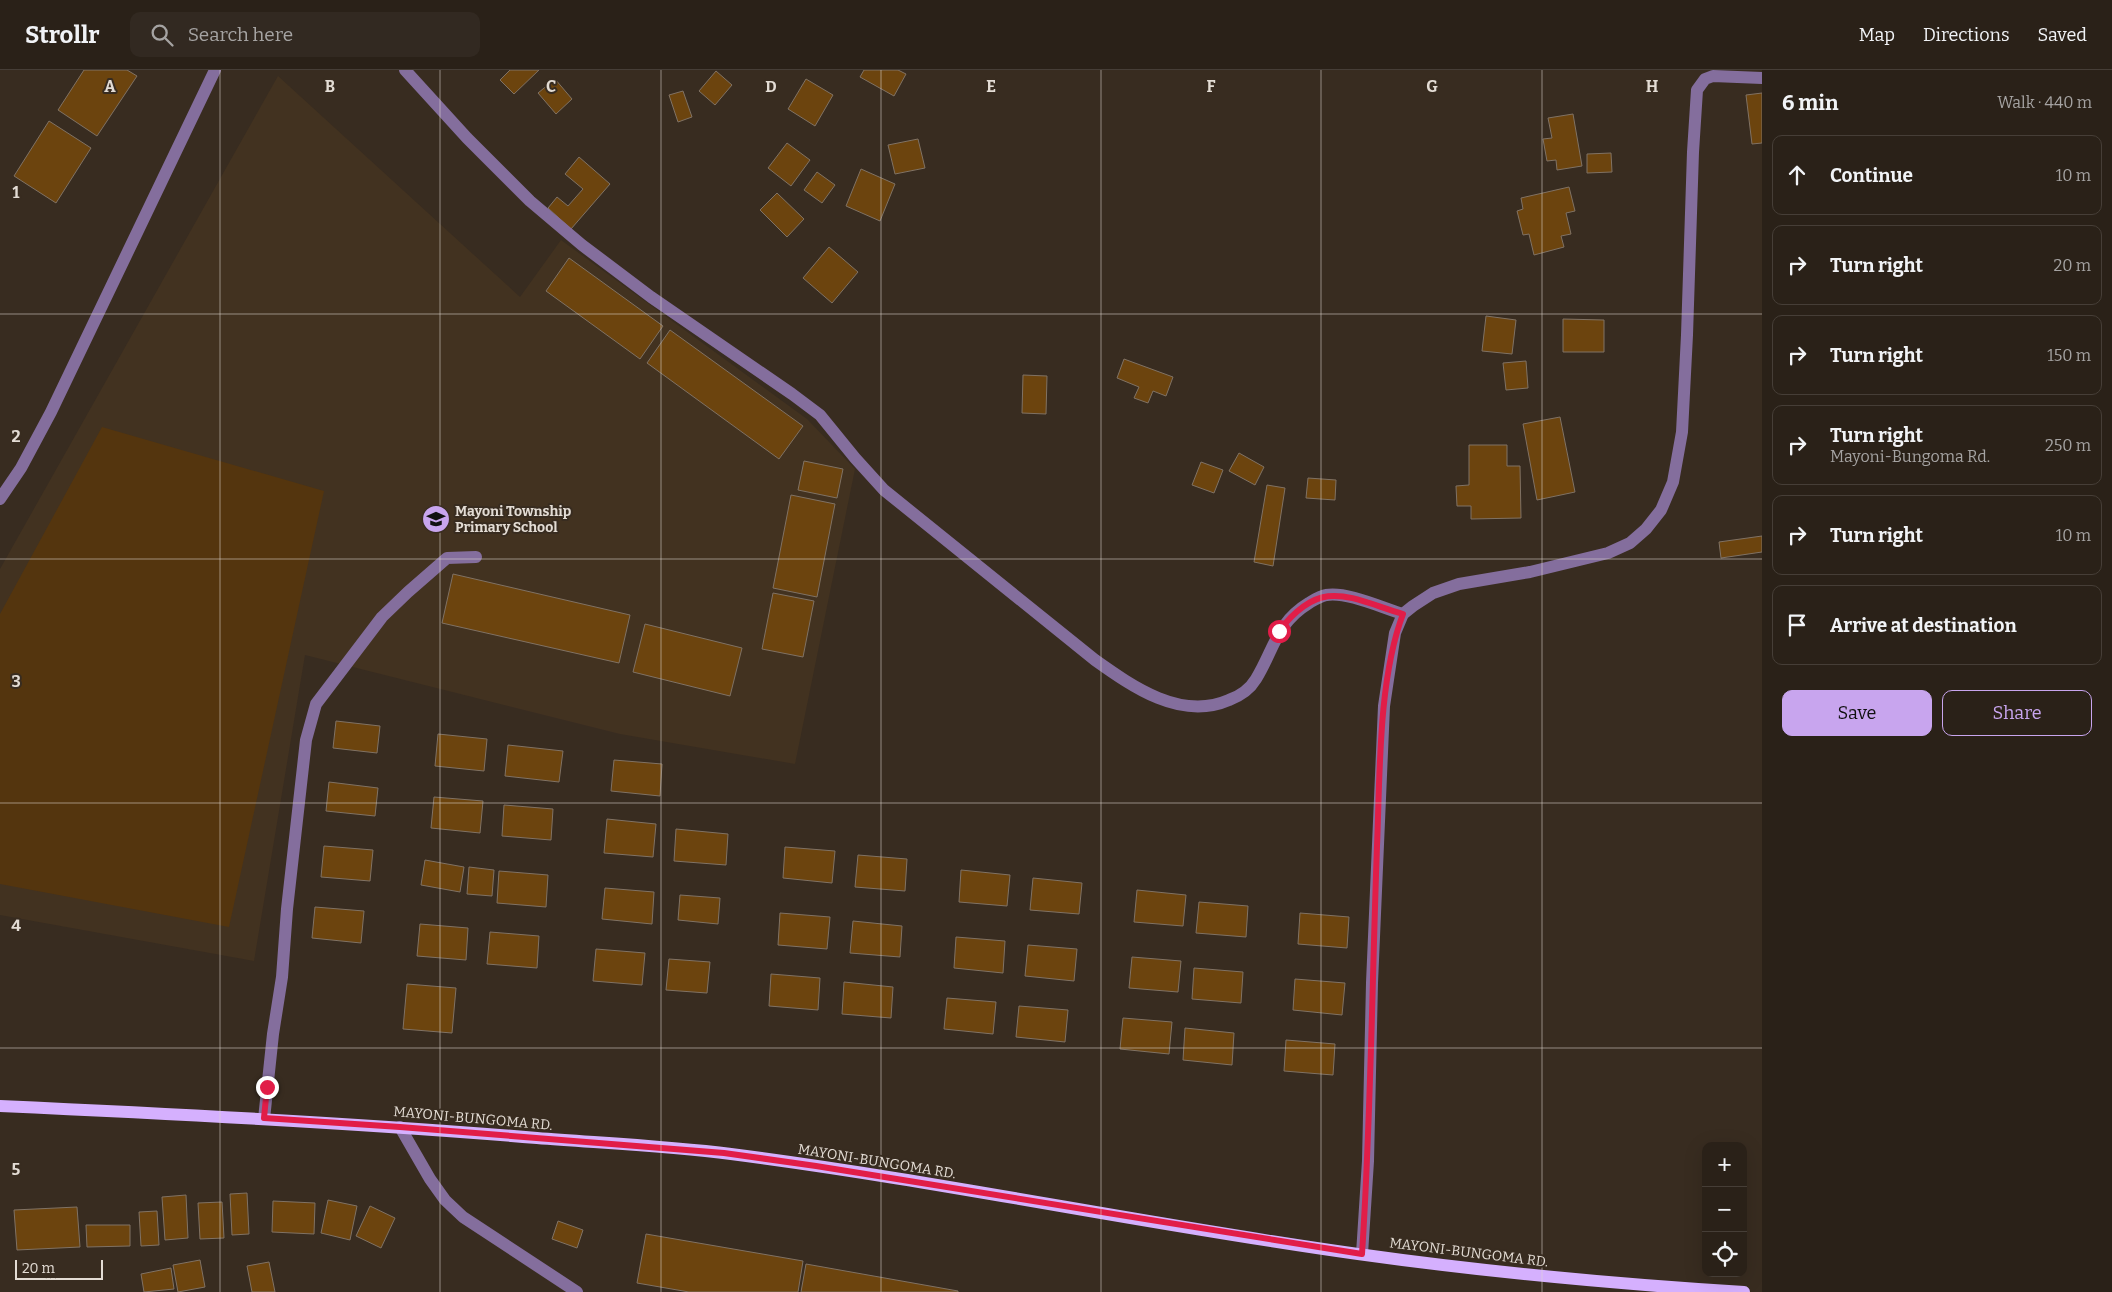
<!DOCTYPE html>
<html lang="en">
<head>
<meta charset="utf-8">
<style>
	body { margin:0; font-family:Bitter,serif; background:#322921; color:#f1f3f6 }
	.controls { position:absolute; right:15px; bottom:15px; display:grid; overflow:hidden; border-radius:10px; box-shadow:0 5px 20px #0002 }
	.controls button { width:45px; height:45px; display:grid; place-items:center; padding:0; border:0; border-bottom:1px solid #463e37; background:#2a2118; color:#f1f3f6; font:25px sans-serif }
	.scale { position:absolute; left:15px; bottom:12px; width:88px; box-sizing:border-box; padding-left:5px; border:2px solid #e3dcd4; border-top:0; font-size:14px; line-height:18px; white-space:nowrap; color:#e3dcd4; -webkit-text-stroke:4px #382c20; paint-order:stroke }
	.stop { position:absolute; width:15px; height:15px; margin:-11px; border:4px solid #e11d48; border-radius:50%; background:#fff }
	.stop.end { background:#e11d48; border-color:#fff; box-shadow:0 1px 5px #0008 }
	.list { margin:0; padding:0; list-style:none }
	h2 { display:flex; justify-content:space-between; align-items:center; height:65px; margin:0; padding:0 20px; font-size:21px }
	h2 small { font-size:16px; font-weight:400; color:#a5a3a2 }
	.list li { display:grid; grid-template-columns:32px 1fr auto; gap:15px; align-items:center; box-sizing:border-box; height:80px; margin:0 10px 10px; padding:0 10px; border:1px solid #463e37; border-radius:10px }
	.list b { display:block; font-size:19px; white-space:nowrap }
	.list p { margin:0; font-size:16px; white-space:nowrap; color:#a5a3a2 }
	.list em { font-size:16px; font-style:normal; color:#a5a3a2 }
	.actions { display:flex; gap:10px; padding:15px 20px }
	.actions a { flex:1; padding:11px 0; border:1px solid #c8a5ee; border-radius:10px; text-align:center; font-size:18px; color:#c8a5ee }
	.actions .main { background:#c8a5ee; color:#111 }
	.icon { flex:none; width:28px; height:28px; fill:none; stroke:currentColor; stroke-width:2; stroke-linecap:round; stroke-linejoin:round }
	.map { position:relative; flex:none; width:1762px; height:1222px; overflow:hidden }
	header { display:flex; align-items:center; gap:30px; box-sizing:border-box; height:70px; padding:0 25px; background:#2a2118; border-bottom:1px solid #463e37 }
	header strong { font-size:24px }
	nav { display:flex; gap:28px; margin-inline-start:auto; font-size:18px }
	.search { width:350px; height:45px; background:#322921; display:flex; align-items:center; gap:12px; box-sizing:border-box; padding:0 18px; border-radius:10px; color:#a5a3a2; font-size:19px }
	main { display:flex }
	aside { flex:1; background:#2a2118 }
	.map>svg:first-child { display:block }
	.built { fill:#423220 }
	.green { fill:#54350e }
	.building { fill:#6c440e; stroke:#807264 }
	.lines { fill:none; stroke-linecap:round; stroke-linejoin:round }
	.minor { stroke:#846e9d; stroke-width:12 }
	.major { stroke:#d5b0fe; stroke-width:12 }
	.route { stroke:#e11d48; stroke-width:6 }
	.grid { fill:none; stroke:#e3dcd4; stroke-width:1; stroke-opacity:0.55 }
	.labels { text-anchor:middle; stroke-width:4; stroke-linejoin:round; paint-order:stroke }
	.poi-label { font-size:14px; font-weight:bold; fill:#e3dcd4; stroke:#382c20; text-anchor:start }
	.street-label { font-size:14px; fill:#e3dcd4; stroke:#382c20 }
	.grid-label { font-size:16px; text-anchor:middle; font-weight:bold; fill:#e3dcd4; stroke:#382c20; stroke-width:4; stroke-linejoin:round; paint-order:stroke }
</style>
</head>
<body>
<header>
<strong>Strollr</strong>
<div class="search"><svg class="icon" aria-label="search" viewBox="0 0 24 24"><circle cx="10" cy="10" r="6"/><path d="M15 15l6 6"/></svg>Search here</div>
<nav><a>Map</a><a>Directions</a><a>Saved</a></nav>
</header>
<main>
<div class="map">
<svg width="1762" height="1222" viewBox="0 0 1762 1222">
	<rect width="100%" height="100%" fill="#382c20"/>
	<path class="built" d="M278,6L520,227L561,170L807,349L855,399L795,694L620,664L305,585L254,891L0,845V499Z"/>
	<path class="green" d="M102,357L324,421L229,857L0,814V544Z"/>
	<g class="building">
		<path d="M84,0H127L137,6L97,66L58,40Z"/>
		<path d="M510,0H539L514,24L500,10Z"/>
		<path d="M864,0H898L906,4L894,26L860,7Z"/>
		<path d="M716,1L732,15L715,35L699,21Z"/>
		<path d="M555,9L572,29L556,44L538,23Z"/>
		<path d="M806,9L833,25L815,56L788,39Z"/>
		<path d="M683,21L692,47L678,52L669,25Z"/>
		<path d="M1762,23V73L1752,74L1746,25Z"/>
		<path d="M1573,44L1582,96L1557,100L1556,90L1547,91L1543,69L1552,68L1548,48Z"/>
		<path d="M49,51L91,78L56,133L14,106Z"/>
		<path d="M918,69L925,98L895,104L888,75Z"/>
		<path d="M787,73L810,90L791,116L768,98Z"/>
		<path d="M1611,83L1612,102L1587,103V84Z"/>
		<path d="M579,87L610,114L571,159L548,138L557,127L568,136L583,119L565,104Z"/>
		<path d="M861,99L895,114L880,151L846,136Z"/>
		<path d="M817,102L835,115L822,133L804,120Z"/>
		<path d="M1569,117L1575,141L1566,143L1571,164L1561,166L1564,177L1534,185L1529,164L1523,165L1517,141L1523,139L1521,128Z"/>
		<path d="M777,123L804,149L787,167L760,140Z"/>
		<path d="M829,177L858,202L832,233L803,208Z"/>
		<path d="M569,188L663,256L640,289L546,221Z"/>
		<path d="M1486,246L1516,250L1512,284L1482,281Z"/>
		<path d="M1563,249L1604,250V282H1563Z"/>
		<path d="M670,260L803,356L779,389L647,293Z"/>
		<path d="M1124,289L1173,307L1166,326L1153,321L1148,333L1134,328L1139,317L1117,308Z"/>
		<path d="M1526,291L1528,318L1506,320L1503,293Z"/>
		<path d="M1023,305L1047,306L1046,344L1022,343Z"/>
		<path d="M1560,347L1575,422L1537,430L1523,354Z"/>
		<path d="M1469,375H1507V396H1520L1521,448L1471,449V436H1457L1456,416L1469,415Z"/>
		<path d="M1239,383L1264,397L1255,415L1229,401Z"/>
		<path d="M804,391L843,399L837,428L798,420Z"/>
		<path d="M1201,392L1223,400L1214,423L1192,415Z"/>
		<path d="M1308,408L1336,410L1335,430L1306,428Z"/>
		<path d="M1267,415L1285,418L1273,496L1254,492Z"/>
		<path d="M791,425L835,434L817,527L773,518Z"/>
		<path d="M1762,466V482L1721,488L1719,472Z"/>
		<path d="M453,504L630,545L619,593L442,553Z"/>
		<path d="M773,523L814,531L803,587L762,579Z"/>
		<path d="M645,554L742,578L730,626L633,602Z"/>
		<path d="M336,651L380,656L377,683L333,678Z"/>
		<path d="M438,664L487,669L484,701L435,696Z"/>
		<path d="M508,675L563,681L559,712L505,706Z"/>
		<path d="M614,690L662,694L660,726L611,721Z"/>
		<path d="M329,712L378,718L375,746L326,741Z"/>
		<path d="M434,727L483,731L480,763L431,758Z"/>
		<path d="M504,735L553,739L551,770L502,766Z"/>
		<path d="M607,749L656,754L653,787L604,783Z"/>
		<path d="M676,759L728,764L726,795L674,791Z"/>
		<path d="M324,776L373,780L370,811L321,807Z"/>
		<path d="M785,777L835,781L832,813L783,808Z"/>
		<path d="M858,785L907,789L905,821L855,817Z"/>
		<path d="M425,790L464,797L460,822L421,815Z"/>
		<path d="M469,797L494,800L492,826L467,824Z"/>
		<path d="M961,800L1010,805L1007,836L959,832Z"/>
		<path d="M499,801L548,805L546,837L497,833Z"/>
		<path d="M1033,808L1082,813L1079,844L1030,840Z"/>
		<path d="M605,818L654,822L652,854L602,849Z"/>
		<path d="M1137,820L1186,825L1183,856L1134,852Z"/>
		<path d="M680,825L720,828L718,854L678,850Z"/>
		<path d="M1199,832L1248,836L1246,867L1196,863Z"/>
		<path d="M315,837L364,841L361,873L312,868Z"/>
		<path d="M780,843L830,847L827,879L778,875Z"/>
		<path d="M1300,843L1349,847L1347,878L1298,874Z"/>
		<path d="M853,851L902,856L900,887L850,883Z"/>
		<path d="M420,854L468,858L466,890L417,886Z"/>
		<path d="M490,862L539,866L537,898L487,894Z"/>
		<path d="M956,867L1005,871L1003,903L954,898Z"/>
		<path d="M1028,875L1077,879L1074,911L1025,906Z"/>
		<path d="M596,879L645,883L642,915L593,911Z"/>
		<path d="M1132,887L1181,891L1178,922L1129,918Z"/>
		<path d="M669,889L710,892L707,923L666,920Z"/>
		<path d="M1194,898L1243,902L1241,933L1192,929Z"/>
		<path d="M771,904L820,908L818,940L769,936Z"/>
		<path d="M1295,909L1345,913L1342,945L1293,940Z"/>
		<path d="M844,912L893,917L891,948L842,944Z"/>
		<path d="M407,914L456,918L452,963L403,959Z"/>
		<path d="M947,928L996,932L993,964L944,959Z"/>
		<path d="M1019,936L1068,940L1065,972L1016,967Z"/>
		<path d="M1123,948L1172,952L1169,984L1120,979Z"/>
		<path d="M1185,958L1234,963L1232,995L1183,990Z"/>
		<path d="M1286,970L1335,974L1333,1005L1284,1001Z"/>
		<path d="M247,1123L249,1164L232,1165L230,1124Z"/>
		<path d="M186,1125L188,1168L165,1170L162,1127Z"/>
		<path d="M328,1130L357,1136L350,1170L321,1163Z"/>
		<path d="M273,1131L315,1133L314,1164L272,1162Z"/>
		<path d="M222,1132L224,1168L200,1169L198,1133Z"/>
		<path d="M370,1136L395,1148L381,1178L356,1166Z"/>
		<path d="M77,1137L80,1177L17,1180L14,1140Z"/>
		<path d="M157,1141L159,1175L141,1176L139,1142Z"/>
		<path d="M558,1151L583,1160L577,1178L552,1169Z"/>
		<path d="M86,1155H130V1176L87,1177Z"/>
		<path d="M646,1164L803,1191L798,1222H689L637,1213Z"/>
		<path d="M200,1190L205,1217L178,1222L173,1195Z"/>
		<path d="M269,1192L275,1222H252L247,1196Z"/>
		<path d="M806,1194L958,1221V1222H801Z"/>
		<path d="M171,1198L174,1219L144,1222L141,1204Z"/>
	</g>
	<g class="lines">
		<g class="minor">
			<path d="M405,0L467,68L530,131L582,175L651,227L792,324L820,345L855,388L884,420L1095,590C1133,617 1181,651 1229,630C1240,626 1250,619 1256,609C1274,580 1276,553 1309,533C1314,530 1320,526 1326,525C1346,521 1383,538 1403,544"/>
			<path d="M0,429L21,398L51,342L215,0"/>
			<path d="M264,1049L273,964L282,907L287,839L306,670L316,634L382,547L408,522L447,488L476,487"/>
			<path d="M400,1057L430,1109L445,1130L463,1147L577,1222"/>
			<path d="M1362,1184L1368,1091L1372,913L1384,636L1395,563L1403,544L1413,536L1433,523L1459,514L1530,502L1608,483L1630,473L1646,459L1661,440L1673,412L1682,362L1687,265L1693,82L1697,20L1705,9L1713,6L1762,8"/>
		</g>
		<path class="major" d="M0,1036C179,1044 358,1053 537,1068C601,1073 667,1076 731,1084C941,1111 1148,1155 1358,1184C1486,1202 1615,1214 1744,1222"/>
	</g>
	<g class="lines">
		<path class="route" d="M267,1017L264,1048L400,1057L724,1083L816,1096L1362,1184C1371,1049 1372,912 1377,776C1380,706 1378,610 1403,544C1347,527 1321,507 1279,561"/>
	</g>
	<path class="grid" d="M220,0V1222M440,0V1222M661,0V1222M881,0V1222M1101,0V1222M1321,0V1222M1542,0V1222M0,244H1762M0,489H1762M0,733H1762M0,978H1762"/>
	<defs>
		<g id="school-disc" transform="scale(1.4375)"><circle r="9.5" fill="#c8a5ee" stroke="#382c20"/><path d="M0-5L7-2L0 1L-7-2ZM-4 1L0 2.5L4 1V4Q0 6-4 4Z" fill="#111"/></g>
	</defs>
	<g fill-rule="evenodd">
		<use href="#school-disc" x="436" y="449"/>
	</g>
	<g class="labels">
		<g class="poi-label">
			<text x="455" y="446">Mayoni Township<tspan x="455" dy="16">Primary School</tspan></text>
		</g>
		<g class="street-label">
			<text transform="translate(473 1048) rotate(5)" y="5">MAYONI-BUNGOMA RD.</text>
			<text transform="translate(877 1091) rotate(9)" y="5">MAYONI-BUNGOMA RD.</text>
			<text transform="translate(1469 1182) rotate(7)" y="5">MAYONI-BUNGOMA RD.</text>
		</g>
	</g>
	<g class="grid-label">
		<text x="110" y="22">A</text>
		<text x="330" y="22">B</text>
		<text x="551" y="22">C</text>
		<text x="771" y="22">D</text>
		<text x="991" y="22">E</text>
		<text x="1211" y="22">F</text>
		<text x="1432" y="22">G</text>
		<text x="1652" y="22">H</text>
		<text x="16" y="128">1</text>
		<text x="16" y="372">2</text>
		<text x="16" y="617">3</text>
		<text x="16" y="861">4</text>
		<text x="16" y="1105">5</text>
	</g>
</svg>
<div class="controls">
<button>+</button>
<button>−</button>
<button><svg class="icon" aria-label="locate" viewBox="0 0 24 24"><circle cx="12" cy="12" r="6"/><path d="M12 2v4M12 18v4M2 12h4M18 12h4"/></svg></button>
</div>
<div class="scale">20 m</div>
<div class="stop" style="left:1279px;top:561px"></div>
<div class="stop end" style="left:267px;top:1017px"></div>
</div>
<aside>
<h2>6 min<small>Walk · 440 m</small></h2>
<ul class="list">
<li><svg class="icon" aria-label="ahead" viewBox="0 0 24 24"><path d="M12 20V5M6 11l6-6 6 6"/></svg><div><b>Continue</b></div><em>10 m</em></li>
<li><svg class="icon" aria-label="right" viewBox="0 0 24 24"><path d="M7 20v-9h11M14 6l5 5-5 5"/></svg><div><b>Turn right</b></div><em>20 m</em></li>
<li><svg class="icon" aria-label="right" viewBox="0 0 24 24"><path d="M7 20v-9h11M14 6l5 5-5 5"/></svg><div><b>Turn right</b></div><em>150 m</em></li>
<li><svg class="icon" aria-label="right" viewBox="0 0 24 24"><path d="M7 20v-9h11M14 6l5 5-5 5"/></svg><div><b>Turn right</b><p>Mayoni-Bungoma Rd.</p></div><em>250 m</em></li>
<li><svg class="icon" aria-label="right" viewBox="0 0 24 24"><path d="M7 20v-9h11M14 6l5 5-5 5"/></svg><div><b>Turn right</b></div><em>10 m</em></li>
<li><svg class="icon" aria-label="arrive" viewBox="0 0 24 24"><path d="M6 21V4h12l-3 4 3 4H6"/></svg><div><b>Arrive at destination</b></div></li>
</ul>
<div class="actions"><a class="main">Save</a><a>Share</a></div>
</aside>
</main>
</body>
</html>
